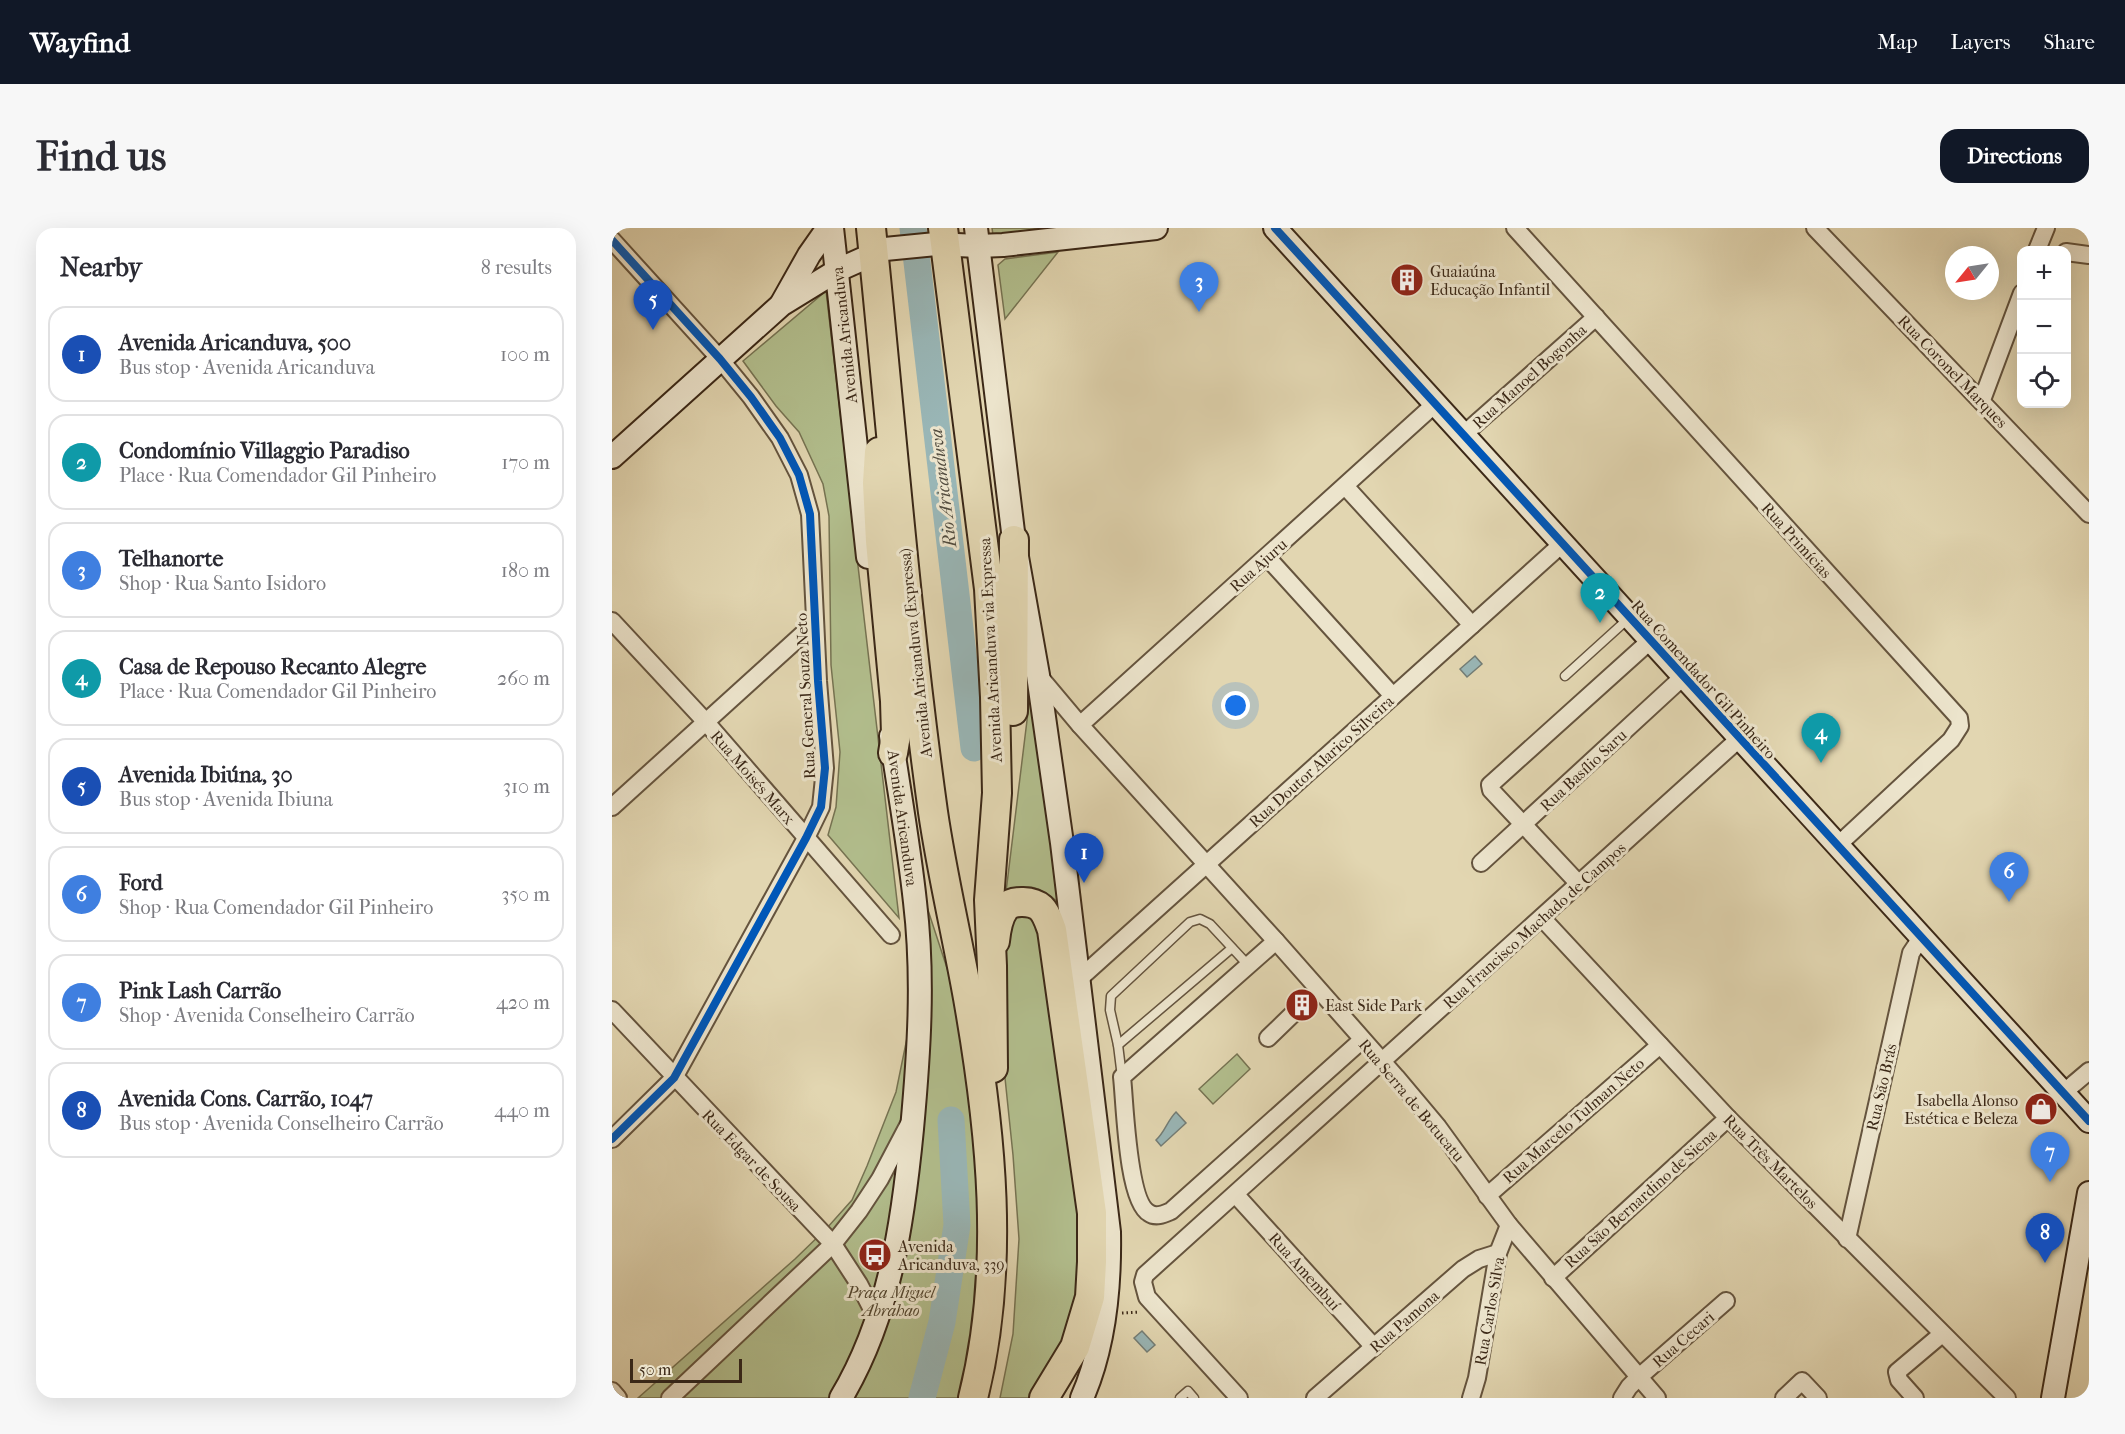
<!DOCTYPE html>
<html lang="en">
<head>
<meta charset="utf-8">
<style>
	body { margin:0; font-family:"IM FELL French Canon",serif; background:#f7f7f7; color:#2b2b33 }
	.controls { position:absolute; right:18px; top:18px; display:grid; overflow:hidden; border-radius:12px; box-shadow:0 6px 24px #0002 }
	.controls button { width:54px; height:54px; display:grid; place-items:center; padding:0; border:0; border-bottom:2px solid #e1e1e2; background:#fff; color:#2b2b33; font:30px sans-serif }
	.compass { position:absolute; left:1333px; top:18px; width:54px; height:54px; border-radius:50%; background:#fff; box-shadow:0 6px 24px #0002; rotate:240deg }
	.scale { position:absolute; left:18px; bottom:15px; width:112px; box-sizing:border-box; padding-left:6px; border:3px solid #3b2817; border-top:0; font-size:16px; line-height:21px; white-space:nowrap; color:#3b2817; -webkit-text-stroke:4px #ece4cc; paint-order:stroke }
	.you { position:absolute; left:624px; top:478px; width:21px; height:21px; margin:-15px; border:4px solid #fff; border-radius:50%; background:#1a73e8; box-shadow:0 0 0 9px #1a73e833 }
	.badge { display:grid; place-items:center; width:39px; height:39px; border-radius:50%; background:#111827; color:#fff; font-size:20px; font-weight:700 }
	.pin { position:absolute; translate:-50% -50px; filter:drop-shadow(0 2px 3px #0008) }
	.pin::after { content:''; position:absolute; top:32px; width:21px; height:18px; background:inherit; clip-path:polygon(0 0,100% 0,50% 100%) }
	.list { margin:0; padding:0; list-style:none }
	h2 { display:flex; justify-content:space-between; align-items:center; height:78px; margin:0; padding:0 24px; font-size:26px }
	h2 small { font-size:20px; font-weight:400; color:#7c7c81 }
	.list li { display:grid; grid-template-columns:39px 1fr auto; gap:18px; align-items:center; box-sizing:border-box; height:96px; margin:0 12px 12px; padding:0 12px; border:2px solid #e1e1e2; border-radius:18px }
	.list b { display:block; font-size:22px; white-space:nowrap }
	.list p { margin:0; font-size:20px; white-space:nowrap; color:#7c7c81 }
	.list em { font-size:20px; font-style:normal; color:#7c7c81 }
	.icon { flex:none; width:33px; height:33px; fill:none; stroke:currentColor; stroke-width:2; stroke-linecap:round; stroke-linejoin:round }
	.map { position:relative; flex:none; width:1477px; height:1170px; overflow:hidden; border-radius:18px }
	header { display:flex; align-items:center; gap:36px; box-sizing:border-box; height:84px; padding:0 30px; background:#111827; color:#fff }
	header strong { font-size:28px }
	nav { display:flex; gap:33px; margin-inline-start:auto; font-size:21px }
	.intro { display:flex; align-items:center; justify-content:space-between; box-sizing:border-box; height:144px; padding:0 36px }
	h1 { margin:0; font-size:42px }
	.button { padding:15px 27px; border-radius:18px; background:#111827; color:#fff; font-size:21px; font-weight:700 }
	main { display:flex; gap:36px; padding:0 36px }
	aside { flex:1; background:#fff; border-radius:18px; box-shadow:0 6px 24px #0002 }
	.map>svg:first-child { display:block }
	.green { fill:#b2be8d; stroke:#767352; stroke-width:1.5 }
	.water { fill:#99b6b6; stroke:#737d76; stroke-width:1.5 }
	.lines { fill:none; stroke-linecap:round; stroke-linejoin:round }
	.river { stroke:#99b6b6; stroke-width:27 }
	.lane-casing { stroke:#65543e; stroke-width:11 }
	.street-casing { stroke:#65543e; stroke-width:20 }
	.secondary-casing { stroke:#3b2817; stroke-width:26 }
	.highway-casing { stroke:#3b2817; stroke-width:32 }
	.path { stroke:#3b2817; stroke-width:3; stroke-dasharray:1.5 3; stroke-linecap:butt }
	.lane { stroke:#ece4cc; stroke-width:8 }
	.street { stroke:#ece4cc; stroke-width:16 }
	.secondary { stroke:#ece4cc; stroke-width:22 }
	.highway { stroke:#e2d6b1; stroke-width:28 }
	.cycleway-casing { stroke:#ece4cc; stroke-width:11 }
	.cycleway { stroke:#0057b8; stroke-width:8 }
	.labels { text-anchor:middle; stroke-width:6; stroke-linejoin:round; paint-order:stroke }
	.poi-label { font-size:16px; fill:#3b2817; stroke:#ece4cc; text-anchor:start }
	.street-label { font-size:16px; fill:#3b2817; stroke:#ece4cc }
	.park-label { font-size:16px; font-style:italic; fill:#53462f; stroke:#ece4cc }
	.water-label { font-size:18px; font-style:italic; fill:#524c3f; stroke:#ece4cc }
</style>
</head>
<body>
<header>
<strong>Wayfind</strong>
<nav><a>Map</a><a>Layers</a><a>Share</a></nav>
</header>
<div class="intro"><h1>Find us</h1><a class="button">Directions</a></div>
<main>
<aside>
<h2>Nearby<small>8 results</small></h2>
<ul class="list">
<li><span class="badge" style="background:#1a4fb4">1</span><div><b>Avenida Aricanduva, 500</b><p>Bus stop · Avenida Aricanduva</p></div><em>100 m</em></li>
<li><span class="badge" style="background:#0f9aa8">2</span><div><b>Condomínio Villaggio Paradiso</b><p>Place · Rua Comendador Gil Pinheiro</p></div><em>170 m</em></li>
<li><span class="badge" style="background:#3f7fe0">3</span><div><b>Telhanorte</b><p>Shop · Rua Santo Isidoro</p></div><em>180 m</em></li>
<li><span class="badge" style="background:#0f9aa8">4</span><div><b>Casa de Repouso Recanto Alegre</b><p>Place · Rua Comendador Gil Pinheiro</p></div><em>260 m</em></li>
<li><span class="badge" style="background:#1a4fb4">5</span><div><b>Avenida Ibiúna, 30</b><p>Bus stop · Avenida Ibiuna</p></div><em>310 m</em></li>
<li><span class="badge" style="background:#3f7fe0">6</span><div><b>Ford</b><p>Shop · Rua Comendador Gil Pinheiro</p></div><em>350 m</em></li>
<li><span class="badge" style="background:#3f7fe0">7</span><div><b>Pink Lash Carrão</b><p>Shop · Avenida Conselheiro Carrão</p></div><em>420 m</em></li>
<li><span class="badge" style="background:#1a4fb4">8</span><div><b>Avenida Cons. Carrão, 1047</b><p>Bus stop · Avenida Conselheiro Carrão</p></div><em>440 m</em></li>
</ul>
</aside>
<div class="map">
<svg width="1477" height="1170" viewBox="0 0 1477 1170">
	<rect width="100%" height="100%" fill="#e2d6b1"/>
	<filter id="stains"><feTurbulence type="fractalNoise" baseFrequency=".00333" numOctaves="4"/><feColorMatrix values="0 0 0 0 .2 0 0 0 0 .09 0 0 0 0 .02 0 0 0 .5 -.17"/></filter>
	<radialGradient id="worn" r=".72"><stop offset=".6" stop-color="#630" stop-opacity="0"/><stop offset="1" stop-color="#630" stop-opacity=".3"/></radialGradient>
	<g class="green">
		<path d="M380,0H434L381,7Z"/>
		<path d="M446,24L393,91L386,37L393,31Z"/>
		<path d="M214,63L287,690L216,607L224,579L228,524L219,437L217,288L211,256L187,204L164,178L131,133Z"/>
		<path d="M417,476L426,477L446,674C427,658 418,655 394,664Z"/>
		<path d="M292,609L376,865L364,1170H26L183,1031L215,1000L240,972L255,938L284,864L304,766Z"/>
		<path d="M412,684L427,695L471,1022L455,1128L416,1170H388L401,1106L407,1011L401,927L390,821L387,731L402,686Z"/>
		<path d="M625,826L638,841L601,876L587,861Z"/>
	</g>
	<g class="water">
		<path d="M863,428L870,436L855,449L848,441Z"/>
		<path d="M564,884L574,895L549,918L544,912C553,904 555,893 564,884Z"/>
		<path d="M530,1103L543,1117L535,1124L522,1110Z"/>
	</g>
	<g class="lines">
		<g class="river">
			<path d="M301,0L362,520"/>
			<path d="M310,1170L330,1094L345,997L339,892"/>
		</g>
		<g class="lane-casing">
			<g id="lane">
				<path d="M953,448L1017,390"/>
				<path d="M506,817L620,720"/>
				<path d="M510,849L506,817L498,782L499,768L578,694L588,691L598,696L637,738"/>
				<path d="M568,1170L576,1163L582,1170"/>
			</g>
		</g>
		<g class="street-casing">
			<g id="street">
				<path d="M903,0L1347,490L1348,498L1339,512L1226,617"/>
				<path d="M1203,0L1477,286"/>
				<path d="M0,12L108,131L139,169L168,210L187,247L198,286L206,453L213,540L209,579L194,610L62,850L0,911"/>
				<path d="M1425,22L1434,0"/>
				<path d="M1454,24L1477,27"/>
				<path d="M1370,172L1410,65"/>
				<path d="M851,207L984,89"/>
				<path d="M733,258L860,397"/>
				<path d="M655,329L781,468"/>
				<path d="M0,393L93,493L279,707"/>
				<path d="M426,447L468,497L664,713L784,849L826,899L897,997L1045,1170"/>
				<path d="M468,497L823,176"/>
				<path d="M0,579L203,395"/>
				<path d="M869,635L1072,448"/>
				<path d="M967,656L879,562L878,557L1039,412"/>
				<path d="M930,690L1116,890L1395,1170"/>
				<path d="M664,713L510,849C513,874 515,973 537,985C544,990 552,986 559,983L750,812"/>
				<path d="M467,751L950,316"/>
				<path d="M0,782L221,1016L247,1056L265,1091"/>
				<path d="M656,810L687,780"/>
				<path d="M1451,865L1477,843"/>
				<path d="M624,967L762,1119"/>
				<path d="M875,968L1048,817"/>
				<path d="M1235,1011L1299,725L1309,710"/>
				<path d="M941,1050L1116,890"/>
				<path d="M0,1163L6,1170"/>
				<path d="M58,1170L221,1016L247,983L268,951L298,894"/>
				<path d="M627,1170L535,1069L531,1054L533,1047L1128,510"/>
				<path d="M703,1170L851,1041L867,1031L886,1025"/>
				<path d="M859,1170L865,1150L886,1025L897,997"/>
				<path d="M1010,1170L1017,1159L1027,1149L1114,1073"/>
				<path d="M1172,1170L1190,1153L1206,1170"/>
				<path d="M1303,1170L1287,1152L1285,1144L1330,1106"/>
			</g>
		</g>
		<g class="secondary-casing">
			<g id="secondary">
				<path d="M220,0L256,329"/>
				<path d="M364,0L402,312L426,447L450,615L497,1004C498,1057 492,1120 470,1170"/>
				<path d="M663,0L1477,893"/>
				<path d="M170,75L197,27L216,0"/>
				<path d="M0,229L169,77L226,42L273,21L324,16L366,18L391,17L544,0"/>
				<path d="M229,1170C278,1088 291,994 300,901C307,825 312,750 303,674C297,618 287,563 279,508"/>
				<path d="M1441,1170L1477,965"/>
			</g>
		</g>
		<g class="highway-casing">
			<g id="highway">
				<path d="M259,0C279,195 294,390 321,584C330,646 345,708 356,770C379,901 394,1039 361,1170"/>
				<path d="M331,0L377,361L383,469L385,565L377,672L380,738L381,840"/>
				<path d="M267,224L265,255L268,313L283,473L284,507L281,525"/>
				<path d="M401,483L402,312"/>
				<path d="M383,713C384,703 387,688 393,680C401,671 421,673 429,680C435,686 437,694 440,702L480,985V1034L478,1069L463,1119L432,1170"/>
			</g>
		</g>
		<path class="path" d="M510,1085L528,1084"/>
		<use href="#lane" class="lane"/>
		<use href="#street" class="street"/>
		<use href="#secondary" class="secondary"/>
		<use href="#highway" class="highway"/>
		<g class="cycleway-casing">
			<g id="cycleway">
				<path d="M663,0L1477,893"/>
				<path d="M0,12L108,131L139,169L168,210L187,247L198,286L206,453L213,540L209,579L194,610L62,850L0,911"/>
			</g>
		</g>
		<use href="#cycleway" class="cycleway"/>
	</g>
	<defs>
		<g id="building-disc" transform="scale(1.725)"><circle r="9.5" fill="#8f2418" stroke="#ece4cc"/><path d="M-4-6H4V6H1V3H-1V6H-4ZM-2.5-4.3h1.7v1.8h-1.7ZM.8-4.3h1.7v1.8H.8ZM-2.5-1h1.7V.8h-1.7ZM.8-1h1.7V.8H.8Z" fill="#fff"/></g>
		<g id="shop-disc" transform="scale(1.725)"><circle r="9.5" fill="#8f2418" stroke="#ece4cc"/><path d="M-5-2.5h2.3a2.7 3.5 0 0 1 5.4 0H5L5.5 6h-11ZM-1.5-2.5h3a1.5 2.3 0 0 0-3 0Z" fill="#fff"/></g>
		<g id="bus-disc" transform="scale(1.725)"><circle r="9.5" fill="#8f2418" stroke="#ece4cc"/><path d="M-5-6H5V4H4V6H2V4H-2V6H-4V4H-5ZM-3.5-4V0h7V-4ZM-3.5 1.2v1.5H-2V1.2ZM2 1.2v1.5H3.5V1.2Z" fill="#fff"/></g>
	</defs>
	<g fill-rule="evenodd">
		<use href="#building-disc" x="795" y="52"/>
		<use href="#building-disc" x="690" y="777"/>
		<use href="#shop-disc" x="1429" y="881"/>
		<use href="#bus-disc" x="263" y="1027"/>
	</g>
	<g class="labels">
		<g class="poi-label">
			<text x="818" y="49">Guaiaúna<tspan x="818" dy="18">Educação Infantil</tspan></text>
			<text x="713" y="783">East Side Park</text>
			<text x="1406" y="878" text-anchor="end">Isabella Alonso<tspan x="1406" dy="18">Estética e Beleza</tspan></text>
			<text x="286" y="1024">Avenida<tspan x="286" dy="18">Aricanduva, 339</tspan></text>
		</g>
		<g class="street-label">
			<text transform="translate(232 107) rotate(-96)" y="6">Avenida Aricanduva</text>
			<text transform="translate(1341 143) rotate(46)" y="6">Rua Coronel Marques</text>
			<text transform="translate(917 148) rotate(-42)" y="6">Rua Manoel Bogonha</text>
			<text transform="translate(1185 312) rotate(48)" y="6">Rua Primícias</text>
			<text transform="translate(646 337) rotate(-42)" y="6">Rua Ajuru</text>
			<text transform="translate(378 422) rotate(-93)" y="6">Avenida Aricanduva via Expressa</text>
			<text transform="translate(303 425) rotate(-96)" y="6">Avenida Aricanduva (Expressa)</text>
			<text transform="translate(1092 451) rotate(48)" y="6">Rua Comendador Gil Pinheiro</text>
			<text transform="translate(193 468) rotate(-93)" y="6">Rua General Souza Neto</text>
			<text transform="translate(709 533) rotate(-42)" y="6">Rua Doutor Alarico Silveira</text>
			<text transform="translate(971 542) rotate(-43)" y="6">Rua Basílio Saru</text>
			<text transform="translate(141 549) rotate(49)" y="6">Rua Moisés Marx</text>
			<text transform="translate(291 590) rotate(82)" y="6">Avenida Aricanduva</text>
			<text transform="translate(922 697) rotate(-42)" y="6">Rua Francisco Machado de Campos</text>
			<text transform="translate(1269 859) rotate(-77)" y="6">Rua São Brás</text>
			<text transform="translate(800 872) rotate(50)" y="6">Rua Serra de Botucatu</text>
			<text transform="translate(961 892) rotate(-41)" y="6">Rua Marcelo Tulman Neto</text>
			<text transform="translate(140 932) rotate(46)" y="6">Rua Edgar de Sousa</text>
			<text transform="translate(1159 933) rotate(45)" y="6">Rua Três Martelos</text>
			<text transform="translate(1028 970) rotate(-42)" y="6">Rua São Bernardino de Siena</text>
			<text transform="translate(693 1043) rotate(48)" y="6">Rua Amembuí</text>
			<text transform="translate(877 1083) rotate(-80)" y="6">Rua Carlos Silva</text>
			<text transform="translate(792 1093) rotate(-41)" y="6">Rua Pamona</text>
			<text transform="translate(1071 1111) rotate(-41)" y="6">Rua Cecari</text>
		</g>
		<g class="park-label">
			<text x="279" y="1070">Praça Miguel<tspan x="279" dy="18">Abrahao</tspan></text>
		</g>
		<g class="water-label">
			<text transform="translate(331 260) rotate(-97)" y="6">Rio Aricanduva</text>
		</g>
	</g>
	<rect width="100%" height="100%" filter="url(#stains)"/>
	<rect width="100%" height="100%" fill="url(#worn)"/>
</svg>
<div class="controls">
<button>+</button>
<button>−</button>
<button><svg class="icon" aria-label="locate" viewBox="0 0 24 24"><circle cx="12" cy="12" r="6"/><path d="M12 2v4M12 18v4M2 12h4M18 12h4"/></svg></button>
</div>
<svg class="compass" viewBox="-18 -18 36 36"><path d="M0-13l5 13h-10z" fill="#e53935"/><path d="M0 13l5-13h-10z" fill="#7c7c81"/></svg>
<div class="scale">50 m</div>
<div class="you"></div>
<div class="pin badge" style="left:472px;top:655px;background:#1a4fb4">1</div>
<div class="pin badge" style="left:988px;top:395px;background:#0f9aa8">2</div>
<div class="pin badge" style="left:587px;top:84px;background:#3f7fe0">3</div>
<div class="pin badge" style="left:1209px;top:535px;background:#0f9aa8">4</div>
<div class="pin badge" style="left:41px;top:102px;background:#1a4fb4">5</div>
<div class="pin badge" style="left:1397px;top:674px;background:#3f7fe0">6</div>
<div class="pin badge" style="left:1438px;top:954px;background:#3f7fe0">7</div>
<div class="pin badge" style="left:1433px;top:1035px;background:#1a4fb4">8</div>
</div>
</main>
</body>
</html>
